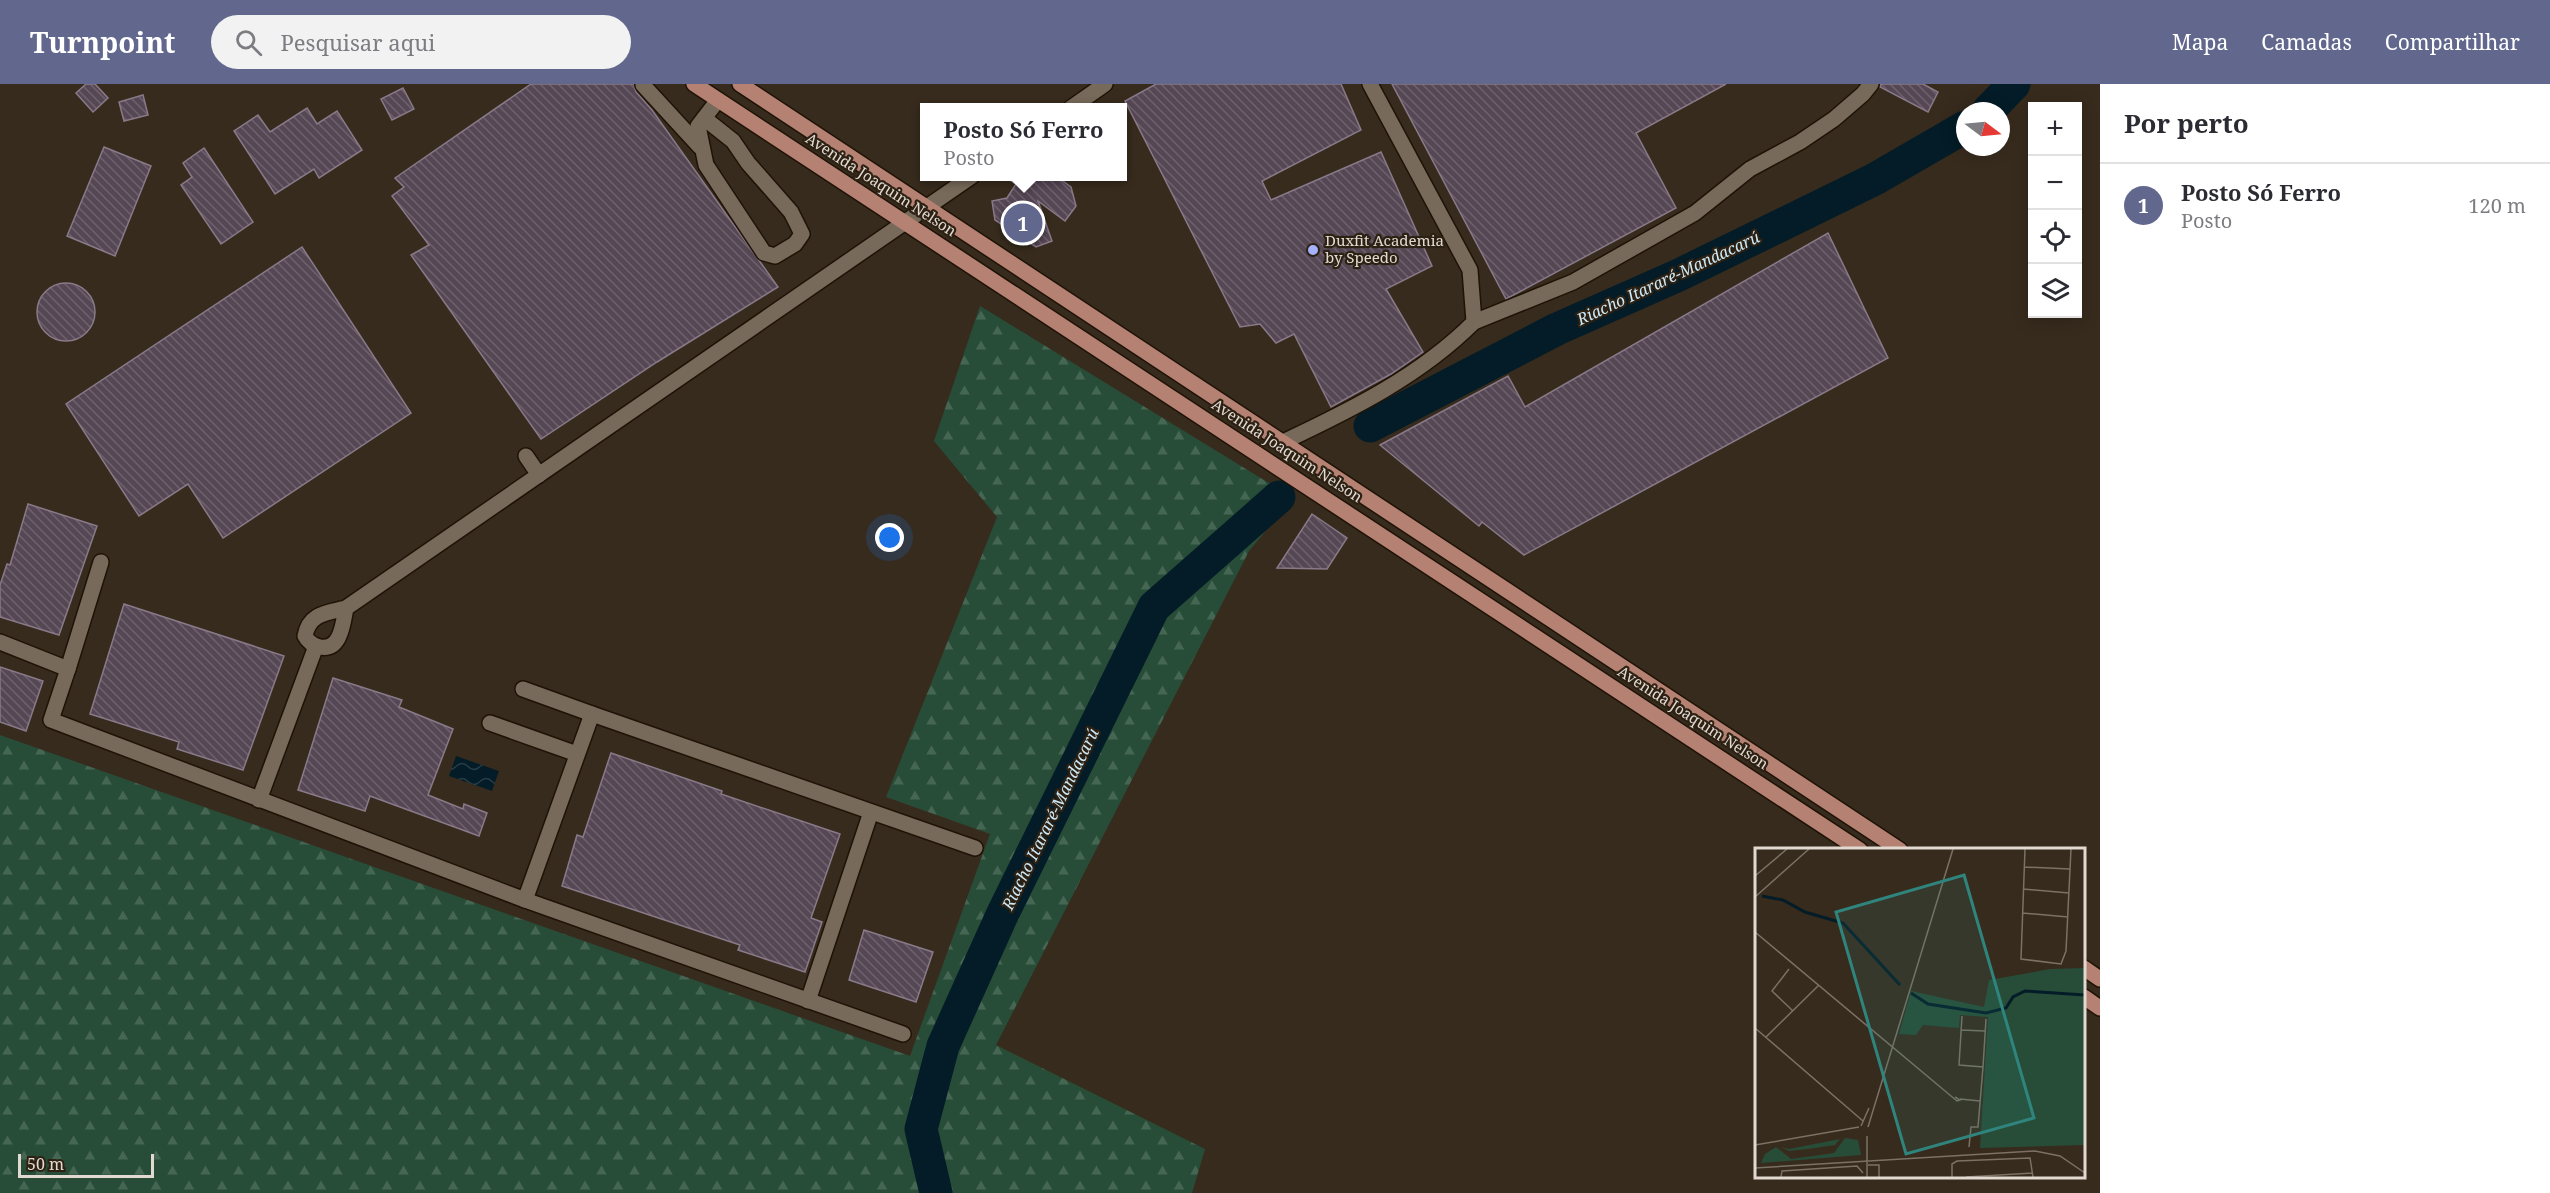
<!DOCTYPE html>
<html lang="pt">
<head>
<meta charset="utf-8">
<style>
	body { margin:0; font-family:"Noto Serif",serif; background:#f2f2f3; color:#2b2b33 }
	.controls { position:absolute; right:18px; top:18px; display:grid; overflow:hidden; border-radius:0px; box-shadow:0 3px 15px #0003 }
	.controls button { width:54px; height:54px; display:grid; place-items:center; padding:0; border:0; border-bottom:2px solid #e1e1e2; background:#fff; color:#2b2b33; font:30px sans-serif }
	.compass { position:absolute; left:1956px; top:18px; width:54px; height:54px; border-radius:50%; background:#fff; box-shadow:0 3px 15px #0003; rotate:106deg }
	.scale { position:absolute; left:18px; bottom:15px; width:136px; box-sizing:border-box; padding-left:6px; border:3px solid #e2dad1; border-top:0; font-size:16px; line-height:21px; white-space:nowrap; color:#e2dad1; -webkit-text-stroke:4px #2d2113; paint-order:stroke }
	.you { position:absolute; left:890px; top:454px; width:21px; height:21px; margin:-15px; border:4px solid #fff; border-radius:50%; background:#1a73e8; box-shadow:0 0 0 9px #1a73e833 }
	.badge { display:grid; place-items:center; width:39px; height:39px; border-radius:50%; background:#62678d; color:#fff; font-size:20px; font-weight:700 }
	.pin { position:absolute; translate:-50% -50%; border:3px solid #fff; box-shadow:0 2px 6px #0006 }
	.popup { position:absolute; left:920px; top:19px; width:207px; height:78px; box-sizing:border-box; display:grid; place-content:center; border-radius:0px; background:#fff; filter:drop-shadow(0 2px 4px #0005); font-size:20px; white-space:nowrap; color:#7c7c81 }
	.popup b { font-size:22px; color:#2b2b33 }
	.popup::after { content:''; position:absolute; left:50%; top:100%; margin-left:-12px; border:12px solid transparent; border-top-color:#fff }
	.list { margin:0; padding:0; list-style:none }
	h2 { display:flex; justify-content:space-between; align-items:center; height:78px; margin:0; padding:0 24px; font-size:26px }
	h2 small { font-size:20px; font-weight:400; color:#7c7c81 }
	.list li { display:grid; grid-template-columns:39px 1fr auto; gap:18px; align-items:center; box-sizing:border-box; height:84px; padding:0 24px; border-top:2px solid #e1e1e2 }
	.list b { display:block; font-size:22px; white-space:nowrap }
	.list p { margin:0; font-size:20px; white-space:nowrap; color:#7c7c81 }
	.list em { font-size:20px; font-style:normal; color:#7c7c81 }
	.icon { flex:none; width:33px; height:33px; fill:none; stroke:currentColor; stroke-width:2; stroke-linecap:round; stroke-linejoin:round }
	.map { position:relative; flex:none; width:2100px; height:1109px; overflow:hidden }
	header { display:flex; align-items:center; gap:36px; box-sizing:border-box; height:84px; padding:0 30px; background:#62678d; color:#fff }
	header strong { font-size:28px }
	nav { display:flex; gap:33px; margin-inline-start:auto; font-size:21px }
	.search { width:420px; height:54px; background:#f2f2f3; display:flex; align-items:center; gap:15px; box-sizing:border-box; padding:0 21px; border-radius:33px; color:#7c7c81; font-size:22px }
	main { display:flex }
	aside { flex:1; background:#fff }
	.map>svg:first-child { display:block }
	.forest { fill:url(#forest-firs) }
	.water { fill:url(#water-waves) }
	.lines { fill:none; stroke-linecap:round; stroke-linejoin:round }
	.river { stroke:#031c27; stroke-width:33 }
	.building { fill:url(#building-back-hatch); stroke:#8a7a89; stroke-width:1.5 }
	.minor-casing { stroke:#1e1306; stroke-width:18 }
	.major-casing { stroke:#1e1306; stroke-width:18 }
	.minor { stroke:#776a5a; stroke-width:15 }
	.major { stroke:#b58172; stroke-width:15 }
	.poi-dot { fill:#a6b1fc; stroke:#2d2113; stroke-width:2 }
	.labels { text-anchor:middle; stroke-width:4.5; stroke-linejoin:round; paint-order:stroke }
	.street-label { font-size:15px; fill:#e2dad1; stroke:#2d2113 }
	.poi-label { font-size:15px; fill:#e2dad1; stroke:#2d2113; text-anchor:start }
	.water-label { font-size:16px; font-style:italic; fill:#cce9f8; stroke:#2d2113 }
	.inset-river { fill:none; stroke:#031c27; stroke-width:3 }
	.inset-road { fill:none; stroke:#7b7165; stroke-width:1.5 }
	.view { fill:#2f857d; fill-opacity:0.15; stroke:#2f857d; stroke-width:3 }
	.inset-edge { fill:none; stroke:#e2dad1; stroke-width:3 }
</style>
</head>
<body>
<header>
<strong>Turnpoint</strong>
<div class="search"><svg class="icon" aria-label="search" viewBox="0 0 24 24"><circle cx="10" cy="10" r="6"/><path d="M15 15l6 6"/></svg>Pesquisar aqui</div>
<nav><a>Mapa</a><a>Camadas</a><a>Compartilhar</a></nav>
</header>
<main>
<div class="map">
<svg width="2100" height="1109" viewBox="0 0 2100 1109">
	<defs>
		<pattern id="forest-firs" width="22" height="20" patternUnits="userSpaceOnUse" patternTransform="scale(1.5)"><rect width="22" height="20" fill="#274d38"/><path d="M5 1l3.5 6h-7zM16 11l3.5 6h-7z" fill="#466654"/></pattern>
		<pattern id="water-waves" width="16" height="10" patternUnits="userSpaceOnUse" patternTransform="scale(1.5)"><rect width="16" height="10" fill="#031c27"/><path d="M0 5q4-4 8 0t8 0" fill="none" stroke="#273c45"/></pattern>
		<pattern id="building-back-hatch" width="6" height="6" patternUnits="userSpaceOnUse" patternTransform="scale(1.5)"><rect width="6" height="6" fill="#564755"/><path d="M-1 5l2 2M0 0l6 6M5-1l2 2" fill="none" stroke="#6e616c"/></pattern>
	</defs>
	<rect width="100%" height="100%" fill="#372b1d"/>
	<path class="forest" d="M980,222L1293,414L1249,467L996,961L1205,1065L1192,1109H0V651L910,972L990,750L886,713L997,433L934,357Z"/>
	<path class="water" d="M456,672L499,687L492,707L449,692Z"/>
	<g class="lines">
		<g class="river">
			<path d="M1988,27L2014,0"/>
			<path d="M1370,342L1557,245L1679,191L1875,95L1965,43"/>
			<path d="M936,1109L921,1045L943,962L1003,829L1154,523L1279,413"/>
		</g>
	</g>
	<g class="building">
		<path d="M86,0H95L108,14L93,28L76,9Z"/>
		<path d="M531,0H634L636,8L652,26L778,203L657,278L541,355L411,171L429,161L392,112L404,103L395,94Z"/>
		<path d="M1156,0H1341L1361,46L1262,97L1271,116L1381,68L1432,182L1386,205L1423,268L1391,290L1331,323L1294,250L1276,259L1260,240L1240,243L1125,17Z"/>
		<path d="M1392,0H1726L1636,49L1676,124L1506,215Z"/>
		<path d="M1881,0H1923L1938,8L1928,28L1880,3Z"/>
		<path d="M403,4L414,25L392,36L381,15Z"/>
		<path d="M143,11L148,31L124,37L119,18Z"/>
		<path d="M307,24L317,40L337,27L362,66L319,94L314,85L275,110L234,47L258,31L270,48Z"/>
		<path d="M104,63L151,82L115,172L67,152Z"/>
		<path d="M204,64L253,138L221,160L181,101L192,93L183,79Z"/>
		<path d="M1005,93H1057L1071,103L1076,122L1065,137L1038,117L1052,157L1036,163L995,136L992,117L1007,114L1016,100Z"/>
		<path d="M1828,149L1888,274L1524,471L1482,438L1479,442L1380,361L1508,292L1525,323Z"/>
		<path d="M302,163L411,329L223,454L188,400L139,432L66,320Z"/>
		<circle cx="66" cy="228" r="29"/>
		<path d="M28,420L97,442L59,551L0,533V501L7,480L10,481Z"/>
		<path d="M1312,430L1347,454L1327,485L1277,484Z"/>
		<path d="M124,520L284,572L243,686L177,665L179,658L90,630Z"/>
		<path d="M0,583L43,597L26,647L0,638Z"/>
		<path d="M333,594L402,616L399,623L453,645L428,711L463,725L464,720L487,729L479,752L370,712L365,727L298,706Z"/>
		<path d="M611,669L722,707L721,710L840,750L811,834L822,838L805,888L738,866L740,861L562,802L577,751L583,753Z"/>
		<path d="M864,846L933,868L916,918L849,896Z"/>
	</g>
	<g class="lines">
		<g class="minor-casing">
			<g id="minor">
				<path d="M643,1L700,63"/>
				<path d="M1071,24L1105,0"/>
				<path d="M704,34L733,57L748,79L791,128L802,150L795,160L775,172L764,169L706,81L698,42L718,16"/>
				<path d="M1474,238L1573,198L1695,129L1750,85L1800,58L1834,35L1863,10L1871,0"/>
				<path d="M1283,358C1351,326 1420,292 1474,238L1470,186L1370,0"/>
				<path d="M526,372L539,391"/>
				<path d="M346,524C343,539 341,567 320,563C312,561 308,558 305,552C309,529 327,529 346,524L972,92"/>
				<path d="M0,558L68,585L51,636L525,816L592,630L975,764"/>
				<path d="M68,585L101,478"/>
				<path d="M523,605L592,630"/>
				<path d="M490,639L577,670"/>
				<path d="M259,716L316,562"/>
				<path d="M525,816L903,950"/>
				<path d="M808,917L871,728"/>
			</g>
		</g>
		<g class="major-casing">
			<g id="major">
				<path d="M694,0L1860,766"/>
				<path d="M740,0L1900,766"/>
				<path d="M2084,884L2100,895"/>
				<path d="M2084,913L2100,924"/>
			</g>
		</g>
		<use href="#minor" class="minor"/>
		<use href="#major" class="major"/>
	</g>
	<circle class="poi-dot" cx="1313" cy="166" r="6"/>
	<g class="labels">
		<g class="street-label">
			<text transform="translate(881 101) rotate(33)" y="5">Avenida Joaquim Nelson</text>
			<text transform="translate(1287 367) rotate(33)" y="5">Avenida Joaquim Nelson</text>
			<text transform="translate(1693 634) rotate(33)" y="5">Avenida Joaquim Nelson</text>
		</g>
		<g class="poi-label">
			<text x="1325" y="162">Duxfit Academia<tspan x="1325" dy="17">by Speedo</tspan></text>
		</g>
		<g class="water-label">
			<text transform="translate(1668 194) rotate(-25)" y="6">Riacho Itararé-Mandacarú</text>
			<text transform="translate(1050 735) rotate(-64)" y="6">Riacho Itararé-Mandacarú</text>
		</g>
	</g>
	<g transform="translate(1755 764)">
		<rect width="330" height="330" fill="#372b1d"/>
		<path d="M90,290L103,292L106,307L6,315L10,306L21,299L36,311L79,305ZM85,291L80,297L53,301L34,303L26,299L34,301Z" fill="#274d38"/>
		<path d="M330,120V297L225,300L233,169L205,167L204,180L168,177L161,187L144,186L156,143L229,159L234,132L295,121Z" fill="#274d38"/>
		<path class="inset-river" d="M7,48L28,52L50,64L88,75L145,137M156,145L173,156L231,165L251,160L258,149L270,143L330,147"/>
		<path class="inset-road" d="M270,1L266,111L306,116L311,103L316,1M269,19L315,21M0,28L32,1M268,41L314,45M0,49L54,1M267,65L313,69M0,84L202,253L205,252L200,249M34,121L17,143L38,163M207,168L204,217L228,219L223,279H216L214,299M0,180L108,273M206,182L230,183M11,189L64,137M228,219L231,171M205,251L225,253M106,278L114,260M113,279L198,1M0,297L104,279M113,317H124V329M0,320L280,303L305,308L330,325M26,329L27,323L102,318L108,325M112,329V288M197,329V316L202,313L275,310L278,329M211,329L278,325"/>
		<path class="view" d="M209,27L279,270L151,306L81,64Z"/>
		<rect width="330" height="330" class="inset-edge"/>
	</g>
</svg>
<div class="controls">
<button>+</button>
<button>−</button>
<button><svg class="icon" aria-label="locate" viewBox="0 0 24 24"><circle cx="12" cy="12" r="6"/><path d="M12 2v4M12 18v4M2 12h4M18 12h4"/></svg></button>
<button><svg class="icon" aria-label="layers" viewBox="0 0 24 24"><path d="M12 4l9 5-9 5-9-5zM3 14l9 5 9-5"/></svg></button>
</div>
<svg class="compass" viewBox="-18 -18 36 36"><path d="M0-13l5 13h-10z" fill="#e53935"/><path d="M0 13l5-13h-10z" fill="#7c7c81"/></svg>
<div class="scale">50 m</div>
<div class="you"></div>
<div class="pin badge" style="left:1023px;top:139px">1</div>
<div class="popup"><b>Posto Só Ferro</b>Posto</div>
</div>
<aside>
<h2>Por perto<small></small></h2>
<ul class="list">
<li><span class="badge">1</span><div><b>Posto Só Ferro</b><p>Posto</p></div><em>120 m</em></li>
</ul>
</aside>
</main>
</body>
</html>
